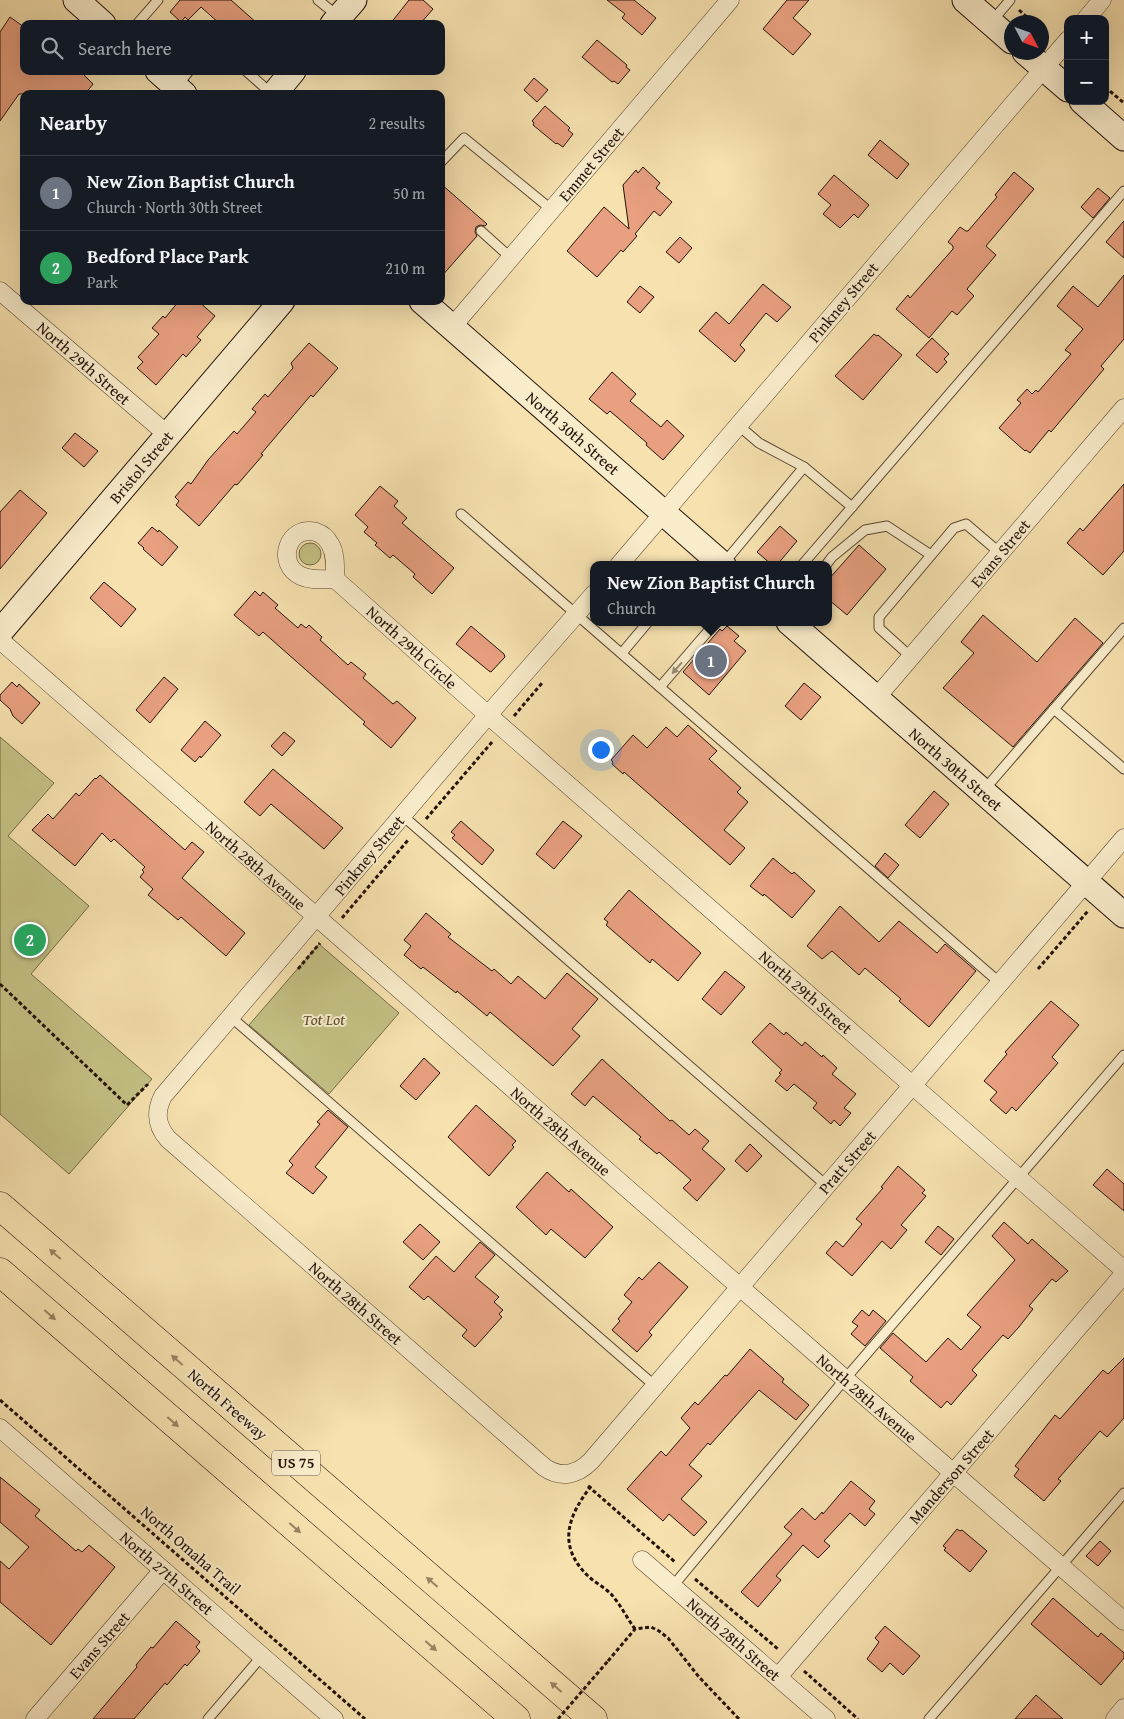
<!DOCTYPE html>
<html lang="en">
<head>
<meta charset="utf-8">
<style>
	body { margin:0; font-family:"Gentium Book Plus",serif; background:#242831; color:#f1f3f6 }
	.controls { position:absolute; right:15px; top:15px; display:grid; overflow:hidden; border-radius:10px; box-shadow:0 5px 20px #0002 }
	.controls button { width:45px; height:45px; display:grid; place-items:center; padding:0; border:0; border-bottom:1px solid #363941; background:#171b24; color:#f1f3f6; font:25px sans-serif }
	.compass { position:absolute; left:1004px; top:15px; width:45px; height:45px; border-radius:50%; background:#171b24; box-shadow:0 5px 20px #0002; rotate:131deg }
	.you { position:absolute; left:600px; top:749px; width:18px; height:18px; margin:-12px; border:4px solid #fff; border-radius:50%; background:#1a73e8; box-shadow:0 0 0 8px #1a73e833 }
	.badge { display:grid; place-items:center; width:32px; height:32px; border-radius:50%; background:#0b8043; color:#fff; font-size:16px; font-weight:700 }
	.pin { position:absolute; translate:-50% -50%; border:2px solid #fff; box-shadow:0 1px 5px #0006 }
	.popup { position:absolute; left:590px; top:561px; width:242px; height:65px; box-sizing:border-box; display:grid; place-content:center; border-radius:10px; background:#171b24; filter:drop-shadow(0 1px 4px #0005); font-size:16px; white-space:nowrap; color:#9ea1a6 }
	.popup b { font-size:19px; color:#f1f3f6 }
	.popup::after { content:''; position:absolute; left:50%; top:100%; margin-left:-10px; border:10px solid transparent; border-top-color:#171b24 }
	.list { margin:0; padding:0; list-style:none }
	h2 { display:flex; justify-content:space-between; align-items:center; height:65px; margin:0; padding:0 20px; font-size:21px }
	h2 small { font-size:16px; font-weight:400; color:#9ea1a6 }
	.list li { display:grid; grid-template-columns:32px 1fr auto; gap:15px; align-items:center; box-sizing:border-box; height:75px; padding:0 20px; border-top:1px solid #363941 }
	.list b { display:block; font-size:19px; white-space:nowrap }
	.list p { margin:0; font-size:16px; white-space:nowrap; color:#9ea1a6 }
	.list em { font-size:16px; font-style:normal; color:#9ea1a6 }
	.icon { flex:none; width:28px; height:28px; fill:none; stroke:currentColor; stroke-width:2; stroke-linecap:round; stroke-linejoin:round }
	.map { position:relative; flex:none; width:1124px; height:1719px; overflow:hidden }
	.search { position:absolute; background:#171b24; box-shadow:0 5px 20px #0002; left:20px; top:20px; width:425px; height:55px; display:flex; align-items:center; gap:12px; box-sizing:border-box; padding:0 18px; border-radius:10px; color:#9ea1a6; font-size:19px }
	.panel { position:absolute; background:#171b24; box-shadow:0 5px 20px #0002; left:20px; top:90px; width:425px; height:215px; border-radius:10px }
	.map>svg:first-child { display:block }
	.green { fill:#c4c185; stroke:#746a47 }
	.building { fill:#e8a080; stroke:#231209 }
	.lines { fill:none; stroke-linecap:round; stroke-linejoin:round }
	.lane-casing { stroke:#584632; stroke-width:11 }
	.street-casing { stroke:#584632; stroke-width:19 }
	.secondary-casing { stroke:#231209; stroke-width:27 }
	.highway-casing { stroke:#231209; stroke-width:29 }
	.path { stroke:#231209; stroke-width:3; stroke-dasharray:4 2.5; stroke-linecap:butt }
	.lane { stroke:#f9eccb; stroke-width:9 }
	.street { stroke:#f9eccb; stroke-width:18 }
	.secondary { stroke:#f9eccb; stroke-width:25 }
	.highway { stroke:#f6e1af; stroke-width:28 }
	.path-bridge { stroke:#231209; stroke-width:3; stroke-dasharray:4 2.5; stroke-linecap:butt }
	.oneway { fill:#998a74 }
	.oneway2 { fill:#978464 }
	.labels { text-anchor:middle; stroke-width:4; stroke-linejoin:round; paint-order:stroke }
	.shield { fill:#f9eccb; stroke:#635343; stroke-width:1 }
	.shield-label { font-size:15px; font-weight:bold; fill:#231209 }
	.street-label { font-size:16px; fill:#231209; stroke:#f9eccb }
	.park-label { font-size:16px; font-style:italic; fill:#5b4f34; stroke:#f9eccb }
</style>
</head>
<body>
<div class="map">
<svg width="1124" height="1719" viewBox="0 0 1124 1719">
	<rect width="100%" height="100%" fill="#f6e1af"/>
	<filter id="stains"><feTurbulence type="fractalNoise" baseFrequency=".004" numOctaves="4"/><feColorMatrix values="0 0 0 0 .2 0 0 0 0 .09 0 0 0 0 .02 0 0 0 .5 -.17"/></filter>
	<radialGradient id="worn" r=".72"><stop offset=".6" stop-color="#630" stop-opacity="0"/><stop offset="1" stop-color="#630" stop-opacity=".3"/></radialGradient>
	<g class="green">
		<circle cx="310" cy="554" r="11"/>
		<path d="M0,737L54,783L8,836L89,906L31,974L152,1079L69,1174L0,1114Z"/>
		<path d="M319,944L399,1013L329,1094L249,1025Z"/>
	</g>
	<g class="building">
		<path d="M180,0H231L258,24H220L201,7L188,20L185,17L181,22L170,12Z"/>
		<path d="M409,0H423L433,9L420,24H390Z"/>
		<path d="M607,0H634L656,18L642,35L622,18L625,14Z"/>
		<path d="M787,0H809L793,18L811,34L793,55L763,29Z"/>
		<path d="M10,17L24,27V71H80L93,84L85,94H19L0,121V32Z"/>
		<path d="M597,40L627,65L626,67L630,70L618,84L614,81L612,82L582,57Z"/>
		<path d="M534,78L548,90L537,102L524,90Z"/>
		<path d="M545,106L570,128L568,130L573,134L563,147L557,143L556,144L533,125L534,123L532,121Z"/>
		<path d="M880,140L909,164L897,179L868,155Z"/>
		<path d="M643,167L660,183L656,188L672,202L660,216L654,211L635,234L637,236L623,252L621,250L597,277L567,251L604,207L629,229L623,185L636,170L638,173Z"/>
		<path d="M1014,172L1034,189L986,246L996,255L967,289L974,296L957,315L952,311L929,338L896,309L908,295L910,298L953,249V246L948,242L960,227L966,231H968L997,197L995,195Z"/>
		<path d="M834,175L869,205L858,218L854,214L840,228L823,214L831,205L818,194Z"/>
		<path d="M441,184L487,224L485,226L480,225L476,227L475,232L477,236L441,277Z"/>
		<path d="M1098,188L1110,198L1093,218L1081,207Z"/>
		<path d="M1124,221V258L1106,242Z"/>
		<path d="M680,237L692,248L679,263L666,252Z"/>
		<path d="M1124,275V339L1101,366L1104,369L1051,432L1049,430L1030,453L1026,450L1025,451L999,428L1021,403L1017,400L1027,389L1032,394L1036,390L1038,392L1071,354L1065,350L1083,329L1057,306L1073,286L1098,307Z"/>
		<path d="M763,284L791,307L777,322L766,313L740,345L745,350L735,362L699,331L716,312L729,324Z"/>
		<path d="M640,286L654,297L640,313L627,302Z"/>
		<path d="M179,301H198L215,316L197,337L201,340L186,357L183,354L156,385L137,368L143,362L138,357L159,334L152,328L163,316L165,318Z"/>
		<path d="M874,334L877,336L878,335L902,355L863,400L835,376Z"/>
		<path d="M932,338L949,354L944,359L947,362L937,373L916,355Z"/>
		<path d="M309,343L338,368L313,397L311,395L261,454L263,455L237,485L235,484L199,526L176,505L179,501L175,497L188,482L191,484L208,460L234,431L237,434L256,412L252,409L265,394L268,397L293,368L291,363Z"/>
		<path d="M612,372L636,394L630,401L661,427L667,420L684,436L663,460L646,445L647,443L610,411L607,414L589,399Z"/>
		<path d="M75,433L98,451L84,467L62,448Z"/>
		<path d="M1124,484V551L1103,575L1067,543L1080,528L1083,531Z"/>
		<path d="M380,486L398,501L394,506L407,518L402,523L454,568L432,594L413,577L415,574L393,555L390,558L375,545L377,543L364,532L368,527L355,515Z"/>
		<path d="M20,490L47,513L0,569V512Z"/>
		<path d="M780,526L797,541L777,565H772L757,552Z"/>
		<path d="M152,527L158,532L159,530L178,547L162,566L143,549L144,548L138,543Z"/>
		<path d="M859,545L886,569L847,615L828,599V580Z"/>
		<path d="M104,582L136,609L121,627L90,598Z"/>
		<path d="M255,591L260,596L263,592L278,605L275,608L298,628L301,624L306,628L309,625L322,637L320,640L348,665L351,662L366,674L363,678L393,704L397,701L416,718L391,748L363,724L365,722L263,632L259,636L234,615Z"/>
		<path d="M983,615L1037,662L1075,618L1103,643L1013,747L943,688L974,653L961,642Z"/>
		<path d="M471,626L504,654L505,657L491,672L489,671L456,644Z"/>
		<path d="M727,626L739,636L734,641L746,651L709,695L683,672L720,629L722,631Z"/>
		<path d="M164,677L178,689L150,723L136,710Z"/>
		<path d="M12,682L17,687L19,684L40,703L22,724L13,716L10,709L0,700V695Z"/>
		<path d="M804,683L821,697L801,720L785,706Z"/>
		<path d="M205,721L221,735L201,758L200,756L195,762L181,750Z"/>
		<path d="M688,725L717,751L709,759L741,788L737,792L748,802L724,830L745,848L730,865L624,772L623,774L612,764L613,762L611,760L633,735L647,748L666,727L677,737Z"/>
		<path d="M284,732L295,741L282,756L271,746Z"/>
		<path d="M273,769L343,828L324,849L271,804L260,816L244,802Z"/>
		<path d="M100,775L185,850L192,842L204,852L182,878L245,933L226,956L181,917L178,920L148,895L153,889L140,877L144,872L142,870L145,867L114,839L111,842L102,833L75,866L32,830L48,814L53,819L76,793L79,796L95,778L96,779Z"/>
		<path d="M934,791L949,804L920,838L905,825Z"/>
		<path d="M461,821L494,850L482,865L452,838L455,835L451,832Z"/>
		<path d="M563,821L582,836L554,869L536,854Z"/>
		<path d="M885,853L899,865L888,878L875,866Z"/>
		<path d="M773,858L792,874L794,872L815,891L792,918L764,894L763,896L750,886Z"/>
		<path d="M629,890L701,953L678,981L652,959L650,963L606,925L608,922L604,919Z"/>
		<path d="M840,906L879,942L899,921L937,953L945,944L976,971L929,1027L899,1001L901,999L865,968L859,975L832,951L822,959L807,946Z"/>
		<path d="M426,913L451,934L448,937L492,971L494,969L511,984L518,976L545,999L567,973L598,999L572,1029L580,1036L553,1066L490,1012L487,1016L457,991L456,993L423,967L421,969L404,955L411,946L404,940Z"/>
		<path d="M725,971L745,987L721,1015L702,999Z"/>
		<path d="M1051,1001L1079,1025L1052,1057L1058,1063L1016,1111L1012,1107L1006,1114L990,1100L997,1092L984,1081L1007,1054L1005,1052Z"/>
		<path d="M770,1023L784,1035L786,1032L802,1046L805,1042L822,1057L823,1055L837,1068L832,1074L856,1094L844,1108L851,1113L840,1126L834,1120L831,1124L813,1108L817,1103L794,1084L787,1091L775,1081L781,1074L779,1073L782,1070L752,1042Z"/>
		<path d="M424,1058L440,1073L416,1100L400,1086Z"/>
		<path d="M602,1059L670,1121L672,1120L689,1135L695,1129L709,1141L702,1149L725,1169L697,1201L683,1188L691,1180L659,1152L657,1154L639,1139L641,1137L593,1096L585,1106L571,1094Z"/>
		<path d="M476,1105L516,1141L512,1145L514,1147L489,1176L448,1137Z"/>
		<path d="M328,1110L348,1127L315,1167L327,1177L313,1194L286,1173L293,1165L289,1161L320,1124L317,1122Z"/>
		<path d="M750,1144L762,1156L747,1172L735,1161Z"/>
		<path d="M898,1166L925,1190L922,1193L926,1196L901,1225L907,1230L891,1249L882,1241L852,1276L826,1253L836,1241L843,1247L862,1224L856,1219L883,1188L881,1187Z"/>
		<path d="M1107,1169L1124,1184V1211L1093,1185Z"/>
		<path d="M547,1172L569,1192L571,1189L613,1227L585,1258L551,1229L546,1235L516,1207Z"/>
		<path d="M1004,1222L1028,1244L1032,1239L1068,1271L1056,1282L1052,1279L1029,1306L1033,1309L1019,1327L1008,1339L1003,1335L972,1370L977,1375L962,1392L951,1405L947,1401L941,1408L910,1381L913,1377L880,1348L893,1333L926,1362L948,1338L961,1350L981,1327L967,1315L1015,1260L992,1236Z"/>
		<path d="M420,1224L440,1242L423,1260L403,1242Z"/>
		<path d="M938,1226L954,1239L941,1255L925,1242Z"/>
		<path d="M480,1242L495,1255L475,1277L499,1297L494,1302L503,1310L499,1314L502,1317L475,1347L462,1336L467,1330L428,1296L424,1300L409,1287L436,1256L454,1272Z"/>
		<path d="M659,1262L688,1287L649,1332L652,1335L637,1352L612,1330L620,1321L618,1319L632,1302L624,1295L639,1277L642,1280Z"/>
		<path d="M862,1310L869,1316L873,1310L886,1321L865,1346L851,1334L858,1326L852,1322Z"/>
		<path d="M750,1349L784,1379L782,1382L809,1405L796,1420L759,1390L710,1445L708,1443L689,1465L702,1476L681,1499L707,1522L694,1536L669,1514L663,1521L627,1489L661,1451L666,1456L690,1428L681,1418L695,1402L698,1405L725,1375L727,1376Z"/>
		<path d="M1124,1358V1418L1107,1437L1100,1431L1058,1479L1061,1481L1044,1501L1014,1476L1019,1469L1015,1466L1055,1415L1060,1419L1103,1370L1108,1374Z"/>
		<path d="M0,1477L40,1510L35,1516L76,1551L78,1549L82,1552L89,1545L115,1567L51,1645L0,1602V1561L9,1569L29,1547L0,1522Z"/>
		<path d="M851,1481L875,1501L869,1509L875,1514L865,1526L850,1513L824,1541L830,1546L818,1558L803,1545L776,1576L781,1580L758,1607L741,1592L792,1534L784,1527L802,1508L815,1520L822,1512L823,1514Z"/>
		<path d="M957,1529L960,1531L962,1530L987,1551L970,1572L944,1550L946,1548L943,1546Z"/>
		<path d="M1100,1541L1111,1551L1098,1566L1086,1556Z"/>
		<path d="M1053,1598L1098,1637L1101,1633L1124,1653V1658L1101,1685L1031,1624Z"/>
		<path d="M176,1621L200,1642L196,1647L200,1651L187,1666L185,1664L167,1685L165,1683L134,1719H93L137,1667L136,1665L151,1647L153,1648Z"/>
		<path d="M885,1626L920,1656L903,1675L890,1663L882,1672L867,1659L879,1642L875,1638Z"/>
		<path d="M1036,1695L1063,1719H1015Z"/>
	</g>
	<g class="lines">
		<g class="lane-casing">
			<g id="lane">
				<path d="M318,0L339,17"/>
				<path d="M993,20L1010,0"/>
				<path d="M137,24L158,0"/>
				<path d="M246,71L272,94"/>
				<path d="M177,86L189,71"/>
				<path d="M441,162L464,138L552,210"/>
				<path d="M481,231L511,258"/>
				<path d="M738,425L759,443L804,467L852,507"/>
				<path d="M461,514L1000,983"/>
				<path d="M724,563L804,467"/>
				<path d="M802,565L1124,191"/>
				<path d="M826,565L832,557L865,530L887,526L931,555"/>
				<path d="M622,653L648,622"/>
				<path d="M911,657L879,628V617L954,528L966,524L1000,553"/>
				<path d="M660,687L716,622"/>
				<path d="M1054,709L1124,769"/>
				<path d="M984,790L1124,628"/>
				<path d="M403,816L827,1186"/>
				<path d="M231,1017L655,1386"/>
				<path d="M673,1586L845,1379L1124,1055"/>
				<path d="M208,1719L262,1656"/>
				<path d="M929,1719L1124,1493"/>
			</g>
		</g>
		<g class="street-casing">
			<g id="street">
				<path d="M1086,19L1102,0"/>
				<path d="M0,291L168,435"/>
				<path d="M452,327L730,0"/>
				<path d="M619,565L1068,40"/>
				<path d="M335,579C335,567 336,554 330,544C327,538 322,534 316,532C288,524 275,564 301,576C312,581 324,579 335,579L488,715L1124,1270"/>
				<path d="M594,594L488,715L163,1096C155,1112 156,1125 168,1139L544,1467C561,1479 577,1475 591,1461L1124,838"/>
				<path d="M0,640L845,1379L1124,1621"/>
				<path d="M876,698L1124,408"/>
				<path d="M0,1428L334,1719"/>
				<path d="M642,1560L826,1719"/>
				<path d="M778,1677L1124,1274"/>
				<path d="M35,1719L163,1570"/>
				<path d="M1115,1719L1124,1708"/>
			</g>
		</g>
		<g class="secondary-casing">
			<g id="secondary">
				<path d="M76,0L103,24"/>
				<path d="M965,0L1012,41"/>
				<path d="M333,24L354,0"/>
				<path d="M1025,52L1068,89"/>
				<path d="M158,71L184,94"/>
				<path d="M274,94L293,71"/>
				<path d="M1082,101L1124,138"/>
				<path d="M422,301L723,565"/>
				<path d="M789,622L1124,915"/>
				<path d="M0,632L282,301"/>
			</g>
		</g>
		<g class="highway-casing">
			<g id="highway">
				<path d="M0,1206L593,1719"/>
				<path d="M0,1272L516,1719"/>
			</g>
		</g>
		<g class="path">
			<path d="M1019,10L1032,22"/>
			<path d="M1042,31L1048,38"/>
			<path d="M1105,87L1124,103"/>
			<path d="M514,716L542,683"/>
			<path d="M426,819L492,742"/>
			<path d="M342,918L409,839"/>
			<path d="M298,969L320,943"/>
			<path d="M1038,969L1088,911"/>
			<path d="M0,984L127,1105L147,1085L148,1086"/>
			<path d="M0,1400L365,1719"/>
			<path d="M588,1486L675,1562"/>
			<path d="M591,1486C568,1516 557,1545 587,1575C594,1582 604,1587 611,1594C620,1604 627,1618 635,1629"/>
			<path d="M695,1579L778,1649"/>
			<path d="M608,1661L635,1629L651,1627L659,1631L668,1638L699,1677L739,1719"/>
			<path d="M804,1671L858,1719"/>
		</g>
		<use href="#lane" class="lane"/>
		<use href="#street" class="street"/>
		<use href="#secondary" class="secondary"/>
		<use href="#highway" class="highway"/>
		<path class="path-bridge" d="M558,1719L608,1661"/>
	</g>
	<defs><path id="oneway-solid" d="M-6-.8H1V-3.2L6.5 0L1 3.2V.8H-6Z" transform="scale(1.25)"/></defs>
	<use class="oneway" href="#oneway-solid" transform="translate(677 668) rotate(131)"/>
	<g class="oneway2">
		<use href="#oneway-solid" transform="translate(55 1254) rotate(-139)"/>
		<use href="#oneway-solid" transform="translate(50 1315) rotate(41)"/>
		<use href="#oneway-solid" transform="translate(177 1360) rotate(-139)"/>
		<use href="#oneway-solid" transform="translate(173 1422) rotate(41)"/>
		<use href="#oneway-solid" transform="translate(295 1528) rotate(41)"/>
		<use href="#oneway-solid" transform="translate(432 1582) rotate(-139)"/>
		<use href="#oneway-solid" transform="translate(431 1646) rotate(41)"/>
		<use href="#oneway-solid" transform="translate(556 1687) rotate(-139)"/>
	</g>
	<g class="labels">
		<rect class="shield" x="272" y="1450.5" width="48" height="25" rx="4"/>
		<g class="shield-label">
			<text x="296" y="1468">US 75</text>
		</g>
		<g class="street-label">
			<text transform="translate(591 164) rotate(-50)" y="6">Emmet Street</text>
			<text transform="translate(843 302) rotate(-50)" y="6">Pinkney Street</text>
			<text transform="translate(84 363) rotate(41)" y="6">North 29th Street</text>
			<text transform="translate(573 433) rotate(41)" y="6">North 30th Street</text>
			<text transform="translate(141 467) rotate(-50)" y="6">Bristol Street</text>
			<text transform="translate(1000 553) rotate(-50)" y="6">Evans Street</text>
			<text transform="translate(412 647) rotate(42)" y="6">North 29th Circle</text>
			<text transform="translate(956 769) rotate(41)" y="6">North 30th Street</text>
			<text transform="translate(369 855) rotate(-50)" y="6">Pinkney Street</text>
			<text transform="translate(256 865) rotate(41)" y="6">North 28th Avenue</text>
			<text transform="translate(806 992) rotate(41)" y="6">North 29th Street</text>
			<text transform="translate(561 1131) rotate(41)" y="6">North 28th Avenue</text>
			<text transform="translate(847 1162) rotate(-49)" y="6">Pratt Street</text>
			<text transform="translate(356 1303) rotate(41)" y="6">North 28th Street</text>
			<text transform="translate(867 1398) rotate(41)" y="6">North 28th Avenue</text>
			<text transform="translate(228 1404) rotate(41)" y="6">North Freeway</text>
			<text transform="translate(951 1476) rotate(-49)" y="6">Manderson Street</text>
			<text transform="translate(191 1550) rotate(41)" y="6">North Omaha Trail</text>
			<text transform="translate(167 1573) rotate(41)" y="6">North 27th Street</text>
			<text transform="translate(734 1639) rotate(41)" y="6">North 28th Street</text>
			<text transform="translate(99 1645) rotate(-49)" y="6">Evans Street</text>
		</g>
		<g class="park-label">
			<text x="324" y="1025">Tot Lot</text>
		</g>
	</g>
	<rect width="100%" height="100%" filter="url(#stains)"/>
	<rect width="100%" height="100%" fill="url(#worn)"/>
</svg>
<div class="controls">
<button>+</button>
<button>−</button>
</div>
<svg class="compass" viewBox="-18 -18 36 36"><path d="M0-13l5 13h-10z" fill="#e53935"/><path d="M0 13l5-13h-10z" fill="#9ea1a6"/></svg>
<div class="you"></div>
<div class="pin badge" style="left:711px;top:661px;background:#6b7280">1</div>
<div class="popup"><b>New Zion Baptist Church</b>Church</div>
<div class="pin badge" style="left:30px;top:940px;background:#2e9e5b">2</div>
<div class="search"><svg class="icon" aria-label="search" viewBox="0 0 24 24"><circle cx="10" cy="10" r="6"/><path d="M15 15l6 6"/></svg>Search here</div>
<section class="panel">
<h2>Nearby<small>2 results</small></h2>
<ul class="list">
<li><span class="badge" style="background:#6b7280">1</span><div><b>New Zion Baptist Church</b><p>Church · North 30th Street</p></div><em>50 m</em></li>
<li><span class="badge" style="background:#2e9e5b">2</span><div><b>Bedford Place Park</b><p>Park</p></div><em>210 m</em></li>
</ul>
</section>
</div>
</body>
</html>
